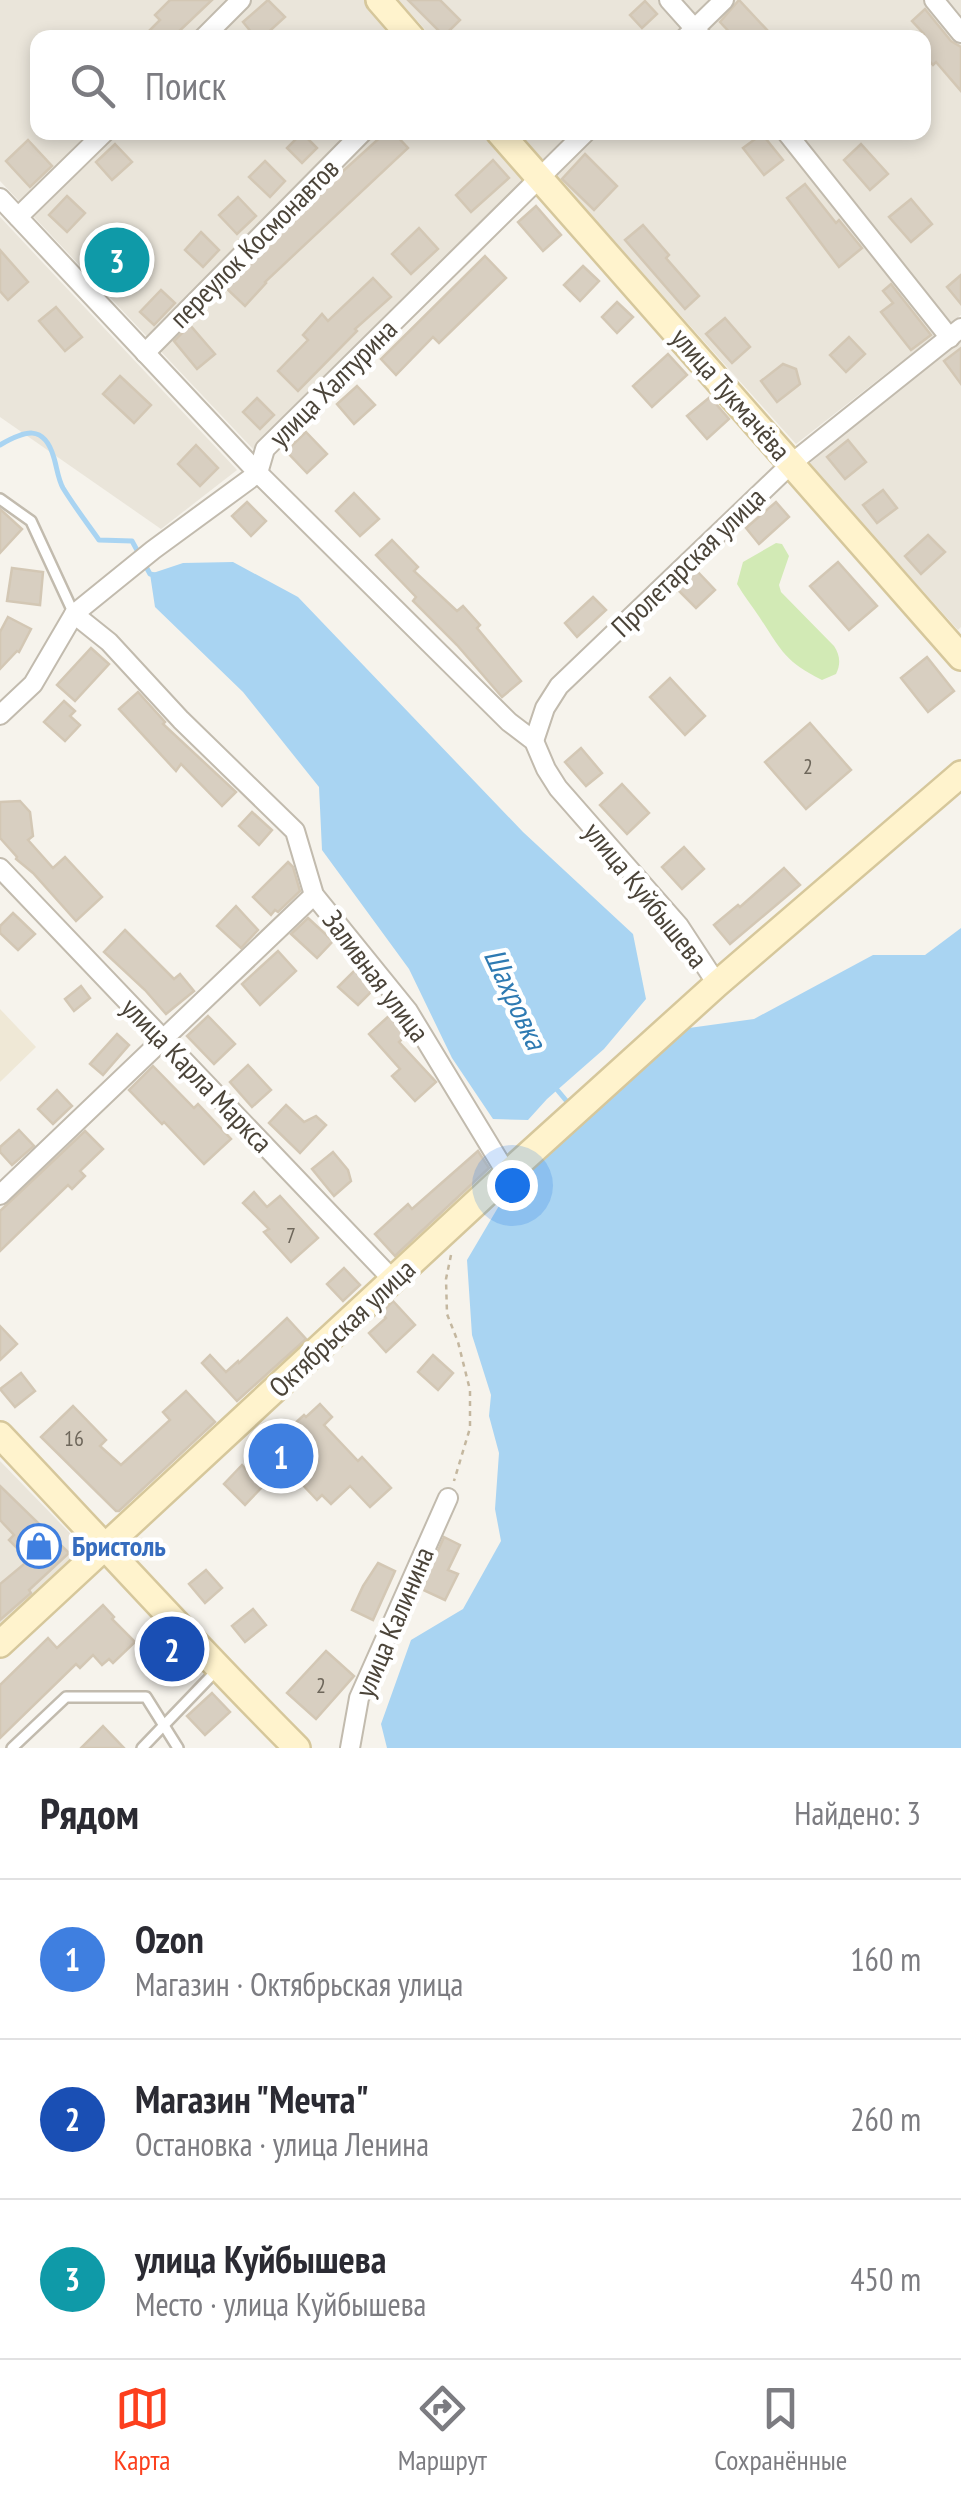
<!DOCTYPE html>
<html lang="ru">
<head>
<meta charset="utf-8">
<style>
	body { margin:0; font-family:"PT Sans Narrow",sans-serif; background:#f7f7f7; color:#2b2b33 }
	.you { position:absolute; left:512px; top:1185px; width:35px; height:35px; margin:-25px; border:8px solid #fff; border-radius:50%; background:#1a73e8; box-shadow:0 0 0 15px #1a73e833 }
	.badge { display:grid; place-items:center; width:65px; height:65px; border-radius:50%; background:#fc3f1d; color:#fff; font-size:32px; font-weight:700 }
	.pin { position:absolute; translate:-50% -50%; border:5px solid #fff; box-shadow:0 2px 10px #0006 }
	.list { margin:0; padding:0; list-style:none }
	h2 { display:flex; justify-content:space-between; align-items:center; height:130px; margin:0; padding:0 40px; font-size:42px }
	h2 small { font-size:32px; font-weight:400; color:#7c7c81 }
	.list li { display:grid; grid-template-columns:65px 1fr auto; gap:30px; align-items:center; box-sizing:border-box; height:160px; padding:0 40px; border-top:2px solid #e1e1e2 }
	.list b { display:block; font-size:38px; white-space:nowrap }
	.list p { margin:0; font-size:32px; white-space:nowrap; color:#7c7c81 }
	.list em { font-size:32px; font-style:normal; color:#7c7c81 }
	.icon { flex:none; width:55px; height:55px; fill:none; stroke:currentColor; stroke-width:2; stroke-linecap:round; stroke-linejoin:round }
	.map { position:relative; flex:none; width:961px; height:1748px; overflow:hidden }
	.search { position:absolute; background:#fff; box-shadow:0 5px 15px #0003; left:30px; right:30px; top:30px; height:110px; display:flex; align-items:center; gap:25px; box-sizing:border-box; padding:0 35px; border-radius:20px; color:#7c7c81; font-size:38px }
	.sheet { height:610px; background:#fff }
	nav { display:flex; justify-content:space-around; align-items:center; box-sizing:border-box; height:140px; border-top:2px solid #e1e1e2; background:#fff; font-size:28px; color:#7c7c81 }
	nav a { display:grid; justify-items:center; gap:5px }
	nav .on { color:#fc3f1d }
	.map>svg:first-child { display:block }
	.residential { fill:#eae5da }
	.education { fill:#efe8d6 }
	.green { fill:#d2eab5 }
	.water { fill:#a9d4f2 }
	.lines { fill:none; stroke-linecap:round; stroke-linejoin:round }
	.stream { stroke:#a9d4f2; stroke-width:5 }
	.building { fill:#d8cfc1; stroke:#d3c7b4; stroke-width:2.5 }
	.lane-casing { stroke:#c2bbae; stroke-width:14 }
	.street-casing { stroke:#c2bbae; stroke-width:22 }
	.secondary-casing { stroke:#d6c79b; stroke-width:30 }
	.path { stroke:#c4b79f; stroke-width:2.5; stroke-dasharray:5 5; stroke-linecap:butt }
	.lane { stroke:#fff; stroke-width:9 }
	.street { stroke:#fff; stroke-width:18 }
	.secondary { stroke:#fff3cd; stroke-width:25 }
	.labels { text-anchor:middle; stroke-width:9; stroke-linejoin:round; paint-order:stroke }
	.number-label { font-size:22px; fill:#6e675b }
	.street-label { font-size:28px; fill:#4b4439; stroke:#fff }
	.shop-label { font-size:28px; font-weight:bold; fill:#366cbe; stroke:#fff; text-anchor:start }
	.water-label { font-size:30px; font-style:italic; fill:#2e7ab2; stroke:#fff }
</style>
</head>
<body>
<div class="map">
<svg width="961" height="1748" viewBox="0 0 961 1748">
	<rect width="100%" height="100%" fill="#f6f3ec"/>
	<g class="residential">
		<path d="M0,0H367L400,37L38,38V132L484,133L525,180L253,449L0,181Z"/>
		<path d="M398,0H961V315L796,444L517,133L924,132V38L432,37Z"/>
		<path d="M0,217L237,470L161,529L0,417Z"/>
		<path d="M961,334V627L958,630L809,464Z"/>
		<path d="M0,1461L90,1554L0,1632Z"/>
	</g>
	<path class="education" d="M0,1009L36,1047L0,1082Z"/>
	<path class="green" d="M776,543L782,544L789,556L779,585L781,592L834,646C840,655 841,664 836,674L822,680C785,662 781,650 760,618C752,606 744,596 737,584L743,562Z"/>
	<g class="water">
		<path d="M233,562L298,597L523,832L633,934L646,999L604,1049L547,1099L528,1120L493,1119L452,1058L409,969L322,850L319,787L243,692L155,607L150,574L183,563Z"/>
		<path d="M961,928V1748H387L381,1724L411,1640L463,1609L501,1541L495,1509L499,1453L489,1416L491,1395L472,1335L467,1260L503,1199L644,1061L689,1028L754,1019L873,955H925Z"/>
	</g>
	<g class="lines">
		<g class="stream">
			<path d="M0,445C24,431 44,423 54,458C57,468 58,479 63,488C74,506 87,523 99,540L132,541L150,574L155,575"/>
			<path d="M554,1086L569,1104"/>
		</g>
	</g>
	<g class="building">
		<path d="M170,0H212L172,38H142L160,20L155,15Z"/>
		<path d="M268,0L285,17L262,38H256L243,22Z"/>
		<path d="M408,0H440L460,20L444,36Z"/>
		<path d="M739,0L768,31L760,38H735L720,22Z"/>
		<path d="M645,1L657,14L642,28L630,15Z"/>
		<path d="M925,9L951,41L961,47V91L936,62L933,65L924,55V34L912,21Z"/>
		<path d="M386,132H393L408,148L265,282L266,283L245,306L226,288L331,182Z"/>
		<path d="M302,133L317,148L302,163L287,148Z"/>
		<path d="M762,134L783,160L764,175L743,148Z"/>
		<path d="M28,140L52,166L30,187L6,161Z"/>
		<path d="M115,144L132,162L112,180L96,162Z"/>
		<path d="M861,144L888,174L870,190L844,160Z"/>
		<path d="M585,154L617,186L594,210L562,179Z"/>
		<path d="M493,160L509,178L471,212L456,195Z"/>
		<path d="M265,161L285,181L270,197L249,177Z"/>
		<path d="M805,184L836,223L839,220L862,248L839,267L787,198Z"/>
		<path d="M67,196L85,213L67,232L49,215Z"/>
		<path d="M238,197L256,216L237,234L219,215Z"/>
		<path d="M911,199L932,224L911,242L889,217Z"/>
		<path d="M536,206L561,235L543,251L518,222Z"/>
		<path d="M643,225L669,255L666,258L699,296L685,309L625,240Z"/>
		<path d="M419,228L438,249L411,274L392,254Z"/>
		<path d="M201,232L219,250L203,267L185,250Z"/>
		<path d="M111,235L141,268L122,285L92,252Z"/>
		<path d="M0,250L28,282L8,300L0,291Z"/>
		<path d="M485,256L506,278L439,343L433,337L396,375L381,359Z"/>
		<path d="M583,266L599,281L580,301L564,285Z"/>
		<path d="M961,275V304L947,287Z"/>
		<path d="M373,278L391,297L355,329L357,331L298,391L278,371L308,340L303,335L322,314L328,321Z"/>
		<path d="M891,284L931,335L911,350L881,312L893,303L883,291Z"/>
		<path d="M161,290L175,303L154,325L140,312Z"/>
		<path d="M617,302L633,317L617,333L602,317Z"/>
		<path d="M56,307L82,337L65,351L39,321Z"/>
		<path d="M725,318L750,347L732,363L706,334Z"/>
		<path d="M190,325L215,354L197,369L174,341Z"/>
		<path d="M849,337L865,354L846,372L830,355Z"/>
		<path d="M961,348V384L944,361Z"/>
		<path d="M668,354L687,375L652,407L633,386Z"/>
		<path d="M783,364L796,369L800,384L777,402L761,381Z"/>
		<path d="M120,376L151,405L134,423L103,394Z"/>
		<path d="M357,386L375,405L354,424L337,404Z"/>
		<path d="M710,397L729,419L707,439L687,416Z"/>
		<path d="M257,398L274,415L260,429L243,412Z"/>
		<path d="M306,432L327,454L307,473L286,451Z"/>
		<path d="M848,440L866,462L845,479L827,457Z"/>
		<path d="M196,445L218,468L200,486L178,464Z"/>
		<path d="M883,490L897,508L877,523L863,505Z"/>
		<path d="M354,493L379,519L360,536L336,511Z"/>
		<path d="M247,502L266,521L251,536L232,516Z"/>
		<path d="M776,502L789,517L759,544L746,528Z"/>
		<path d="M0,509L22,529L0,553Z"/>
		<path d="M928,535L945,552L921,574L905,556Z"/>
		<path d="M392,540L418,567L414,571L457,611L463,606L480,625L477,628L521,681L502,697L457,645L413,601L416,597L376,555Z"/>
		<path d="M838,562L877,606L849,630L810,586Z"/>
		<path d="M12,568L43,572L40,605L7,601Z"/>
		<path d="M697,571L715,590L696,608L678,590Z"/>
		<path d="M593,597L606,610L577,637L565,623Z"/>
		<path d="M8,617L31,629L19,652L17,651L0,669V632Z"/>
		<path d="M91,648L109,664L75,701L57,685Z"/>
		<path d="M927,657L954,691L928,712L901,678Z"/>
		<path d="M670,678L705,716L685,735L650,697Z"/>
		<path d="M138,692L165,722L163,724L236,792L222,806L181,764L176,771L119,709Z"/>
		<path d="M64,701L75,711L70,716L80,725L65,741L44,722Z"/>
		<path d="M810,723L851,770L806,809L765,762Z"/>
		<path d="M581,748L602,773L586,786L565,762Z"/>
		<path d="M622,784L649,813L627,834L600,805Z"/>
		<path d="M20,801L30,812L33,836L28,840L53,868L65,857L102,897L76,921L33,873L16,859L17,857L0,838V802Z"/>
		<path d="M252,812L272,830L259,845L239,826Z"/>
		<path d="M684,847L704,869L682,889L662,867Z"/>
		<path d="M288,862L293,867L300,891L278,912L275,910L271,915L253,897Z"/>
		<path d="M784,868L800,885L730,944L714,925L738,905L740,907Z"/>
		<path d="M236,906L258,930L241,948L217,926Z"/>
		<path d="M13,913L35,934L18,950L0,933V926Z"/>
		<path d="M308,918L333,941L317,958L291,934Z"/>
		<path d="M125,930L174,979L180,974L194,991L166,1014L145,990L104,952Z"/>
		<path d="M278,951L296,971L260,1005L242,984Z"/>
		<path d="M356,969L374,989L358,1005L338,987Z"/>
		<path d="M81,986L90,998L74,1011L65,999Z"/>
		<path d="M391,1014L407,1034L399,1042L436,1082L415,1101L392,1076L400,1069L369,1034Z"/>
		<path d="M208,1016L235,1044L214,1064L187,1036Z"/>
		<path d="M117,1034L129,1045L103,1075L90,1064Z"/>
		<path d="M248,1065L271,1090L252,1107L230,1082Z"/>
		<path d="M153,1066L194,1108L198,1104L231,1139L204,1164L164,1122L162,1124L129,1090Z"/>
		<path d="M57,1090L72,1106L53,1124L38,1109Z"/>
		<path d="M286,1105L304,1122L316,1116L326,1125L300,1153L269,1123Z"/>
		<path d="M19,1130L34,1146L12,1165L0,1152V1147Z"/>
		<path d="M85,1131L103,1149L80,1171L85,1176L72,1189L68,1185L0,1251V1211Z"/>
		<path d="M478,1151L489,1168L395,1256L375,1234L408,1204L412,1209Z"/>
		<path d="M333,1152L348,1170L351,1181L334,1196L312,1169Z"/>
		<path d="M254,1192L267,1207L280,1196L318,1238L291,1262L264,1232L269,1229L243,1203Z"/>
		<path d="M344,1268L360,1285L343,1301L327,1284Z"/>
		<path d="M393,1301L415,1325L386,1352L369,1333L386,1318L381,1313Z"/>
		<path d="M287,1318L306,1339L237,1401L202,1363L210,1355L226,1372L238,1361L239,1363Z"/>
		<path d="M0,1326L17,1344L0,1360Z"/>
		<path d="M433,1355L453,1373L438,1390L418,1372Z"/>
		<path d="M21,1373L35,1391L15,1407L0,1389Z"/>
		<path d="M186,1391L215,1422L119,1511H116L41,1437L73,1406L106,1440L100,1446L121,1465L170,1420L163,1412Z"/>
		<path d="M320,1404L332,1417L324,1425L358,1461L362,1457L391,1488L370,1507L350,1486L331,1504L322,1495L317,1500L282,1463L261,1484L263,1486L245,1505L224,1484L242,1465L248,1472L277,1445L274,1443L278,1439L304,1415L306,1417Z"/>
		<path d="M0,1486L69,1553L29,1590L31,1593L0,1620V1584L29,1560L9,1540L14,1535L0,1520Z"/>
		<path d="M444,1537L460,1545L448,1570L458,1574L445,1600L421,1589Z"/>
		<path d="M378,1563L395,1571L373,1620L352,1610L363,1586Z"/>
		<path d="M206,1570L222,1588L205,1603L189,1584Z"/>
		<path d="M103,1605L114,1617L112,1619L135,1642L113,1663L109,1659L102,1665L93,1655L80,1668L76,1664L0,1738V1685L48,1638L57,1648Z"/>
		<path d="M253,1609L266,1625L245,1642L232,1626Z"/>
		<path d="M326,1651L354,1676L316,1719L287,1693Z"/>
		<path d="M212,1693L230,1712L205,1735L187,1716Z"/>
		<path d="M103,1726L124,1748H81Z"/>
	</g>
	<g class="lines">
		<g class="lane-casing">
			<g id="lane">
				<path d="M0,499L31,521L74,614"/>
				<path d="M12,1748L66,1697H146L178,1748"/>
				<path d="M142,1748L216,1671"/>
			</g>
		</g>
		<g class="street-casing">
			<g id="street">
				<path d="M669,0L703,38"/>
				<path d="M934,0L961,33"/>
				<path d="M203,38L241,0"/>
				<path d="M685,38L724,0"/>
				<path d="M786,132L950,338"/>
				<path d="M0,198L258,473L509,722L534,741L546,769L558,788L679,926L717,984"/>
				<path d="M18,217L105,132"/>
				<path d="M145,353L363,132"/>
				<path d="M74,614L109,642L181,720L295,831L314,895L408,1011L507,1174"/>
				<path d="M0,715L33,684L74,614L153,550L258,473L265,449L586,132"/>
				<path d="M534,741L545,708L559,686L792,463L961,328"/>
				<path d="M0,868L394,1281"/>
				<path d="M0,1195L314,895"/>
				<path d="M350,1748L359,1698L448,1498"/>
			</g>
		</g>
		<g class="secondary-casing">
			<g id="secondary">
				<path d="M379,0L412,38"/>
				<path d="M499,132L961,657"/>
				<path d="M0,1435C99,1539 195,1646 297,1748"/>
				<path d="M0,1644L507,1174L717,984L961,774"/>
			</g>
		</g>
		<path class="path" d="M451,1255L446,1279L447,1314L458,1342L470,1390V1428L454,1481"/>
		<use href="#lane" class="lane"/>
		<use href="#street" class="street"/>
		<use href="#secondary" class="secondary"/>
	</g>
	<defs>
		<g id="shop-ring" transform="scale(2.25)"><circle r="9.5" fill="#fff" stroke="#3f7fe0" stroke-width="1.5"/><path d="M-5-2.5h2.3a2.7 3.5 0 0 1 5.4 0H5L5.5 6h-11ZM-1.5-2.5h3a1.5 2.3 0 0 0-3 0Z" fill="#3f7fe0"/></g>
	</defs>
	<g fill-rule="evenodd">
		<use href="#shop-ring" x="39" y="1546"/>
	</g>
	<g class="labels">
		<g class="number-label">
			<text x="808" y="774">2</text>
			<text x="291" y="1243">7</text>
			<text x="74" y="1446">16</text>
			<text x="321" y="1693">2</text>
		</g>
		<g class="street-label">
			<text transform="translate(254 243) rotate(-45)" y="10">переулок Космонавтов</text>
			<text transform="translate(333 383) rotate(-45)" y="10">улица Халтурина</text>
			<text transform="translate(731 394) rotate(49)" y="10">улица Тукмачёва</text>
			<text transform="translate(688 562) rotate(-44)" y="10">Пролетарская улица</text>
			<text transform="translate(646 895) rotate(51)" y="10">улица Куйбышева</text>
			<text transform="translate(376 976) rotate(53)" y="10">Заливная улица</text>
			<text transform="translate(197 1075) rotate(46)" y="10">улица Карла Маркса</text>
			<text transform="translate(342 1328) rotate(-43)" y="10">Октябрьская улица</text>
			<text transform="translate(394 1622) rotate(-67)" y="10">улица Калинина</text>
		</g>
		<g class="shop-label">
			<text x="72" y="1556">Бристоль</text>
		</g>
		<g class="water-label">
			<text transform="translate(515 999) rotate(65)" y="10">Шахровка</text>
		</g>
	</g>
</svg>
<div class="you"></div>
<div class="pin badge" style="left:281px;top:1456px;background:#3f7fe0">1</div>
<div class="pin badge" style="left:172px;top:1649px;background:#1a4fb4">2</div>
<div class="pin badge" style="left:117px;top:260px;background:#0f9aa8">3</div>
<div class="search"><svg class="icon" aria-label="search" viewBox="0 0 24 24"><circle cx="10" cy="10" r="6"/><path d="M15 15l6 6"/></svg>Поиск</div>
</div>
<section class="sheet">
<h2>Рядом<small>Найдено: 3</small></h2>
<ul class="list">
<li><span class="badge" style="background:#3f7fe0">1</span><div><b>Ozon</b><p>Магазин · Октябрьская улица</p></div><em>160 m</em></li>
<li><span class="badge" style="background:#1a4fb4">2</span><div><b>Магазин &quot;Мечта&quot;</b><p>Остановка · улица Ленина</p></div><em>260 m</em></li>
<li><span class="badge" style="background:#0f9aa8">3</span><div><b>улица Куйбышева</b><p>Место · улица Куйбышева</p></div><em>450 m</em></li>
</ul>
</section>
<nav>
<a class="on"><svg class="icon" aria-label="map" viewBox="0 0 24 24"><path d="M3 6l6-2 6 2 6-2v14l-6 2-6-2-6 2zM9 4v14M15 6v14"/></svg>Карта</a>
<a><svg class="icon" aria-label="directions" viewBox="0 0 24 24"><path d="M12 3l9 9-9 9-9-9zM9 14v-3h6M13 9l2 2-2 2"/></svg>Маршрут</a>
<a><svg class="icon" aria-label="saved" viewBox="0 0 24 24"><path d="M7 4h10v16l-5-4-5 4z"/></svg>Сохранённые</a>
</nav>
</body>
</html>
